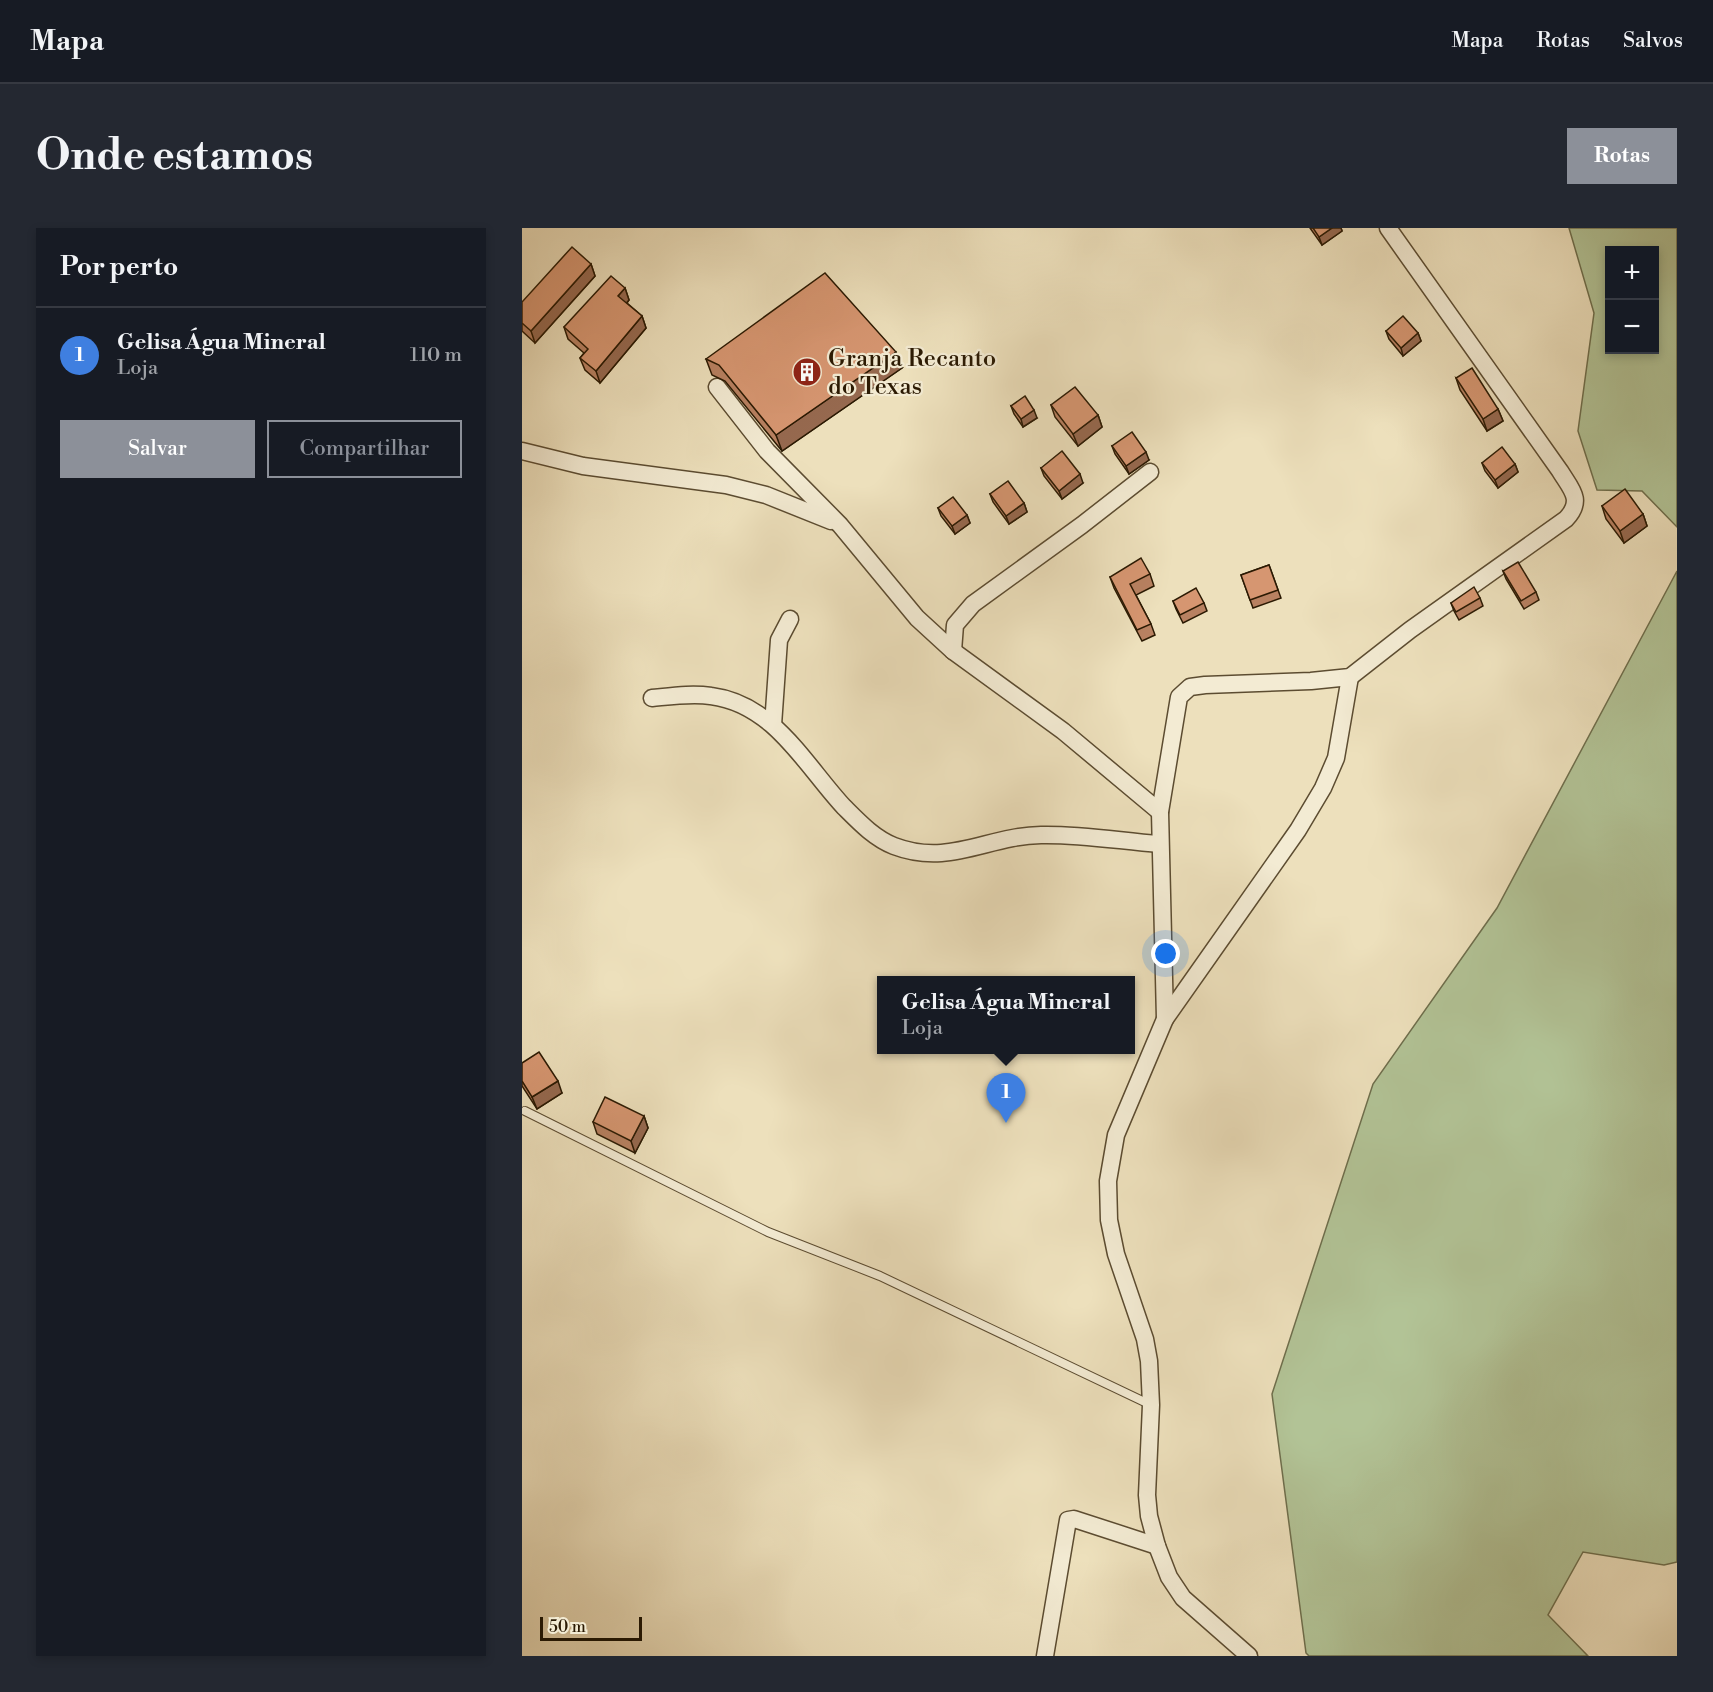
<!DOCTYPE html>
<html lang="pt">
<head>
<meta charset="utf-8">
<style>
	body { margin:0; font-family:"Libre Bodoni",serif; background:#242831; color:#f1f3f6 }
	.controls { position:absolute; right:18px; top:18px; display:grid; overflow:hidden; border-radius:0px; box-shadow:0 3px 9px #0003 }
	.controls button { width:54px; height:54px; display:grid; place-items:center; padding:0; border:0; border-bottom:2px solid #363941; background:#171b24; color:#f1f3f6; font:30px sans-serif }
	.scale { position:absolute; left:18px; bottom:15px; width:102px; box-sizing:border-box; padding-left:6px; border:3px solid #2b1a03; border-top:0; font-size:16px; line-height:21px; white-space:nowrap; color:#2b1a03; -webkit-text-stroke:4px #f3ebd3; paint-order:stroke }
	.you { position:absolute; left:644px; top:726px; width:21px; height:21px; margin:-15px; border:4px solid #fff; border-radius:50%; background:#1a73e8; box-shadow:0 0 0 9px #1a73e833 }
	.badge { display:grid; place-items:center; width:39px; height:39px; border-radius:50%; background:#8c9099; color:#fff; font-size:20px; font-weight:700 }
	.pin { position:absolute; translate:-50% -50px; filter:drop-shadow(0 2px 3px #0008) }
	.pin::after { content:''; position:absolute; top:32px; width:21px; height:18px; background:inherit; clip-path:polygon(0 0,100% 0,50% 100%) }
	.popup { position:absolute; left:355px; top:748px; width:258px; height:78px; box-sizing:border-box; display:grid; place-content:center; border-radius:0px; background:#171b24; filter:drop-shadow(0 2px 4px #0005); font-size:20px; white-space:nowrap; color:#9ea1a6 }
	.popup b { font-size:22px; color:#f1f3f6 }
	.popup::after { content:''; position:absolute; left:50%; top:100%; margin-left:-12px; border:12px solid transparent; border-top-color:#171b24 }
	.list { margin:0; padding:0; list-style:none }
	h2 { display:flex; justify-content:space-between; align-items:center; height:78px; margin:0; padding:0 24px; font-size:26px }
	h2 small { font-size:20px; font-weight:400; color:#9ea1a6 }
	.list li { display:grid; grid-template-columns:39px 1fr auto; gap:18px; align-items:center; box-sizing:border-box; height:96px; padding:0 24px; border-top:2px solid #363941 }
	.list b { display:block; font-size:22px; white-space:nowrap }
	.list p { margin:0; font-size:20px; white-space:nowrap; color:#9ea1a6 }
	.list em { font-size:20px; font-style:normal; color:#9ea1a6 }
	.actions { display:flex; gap:12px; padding:18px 24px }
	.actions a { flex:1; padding:14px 0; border:2px solid #8c9099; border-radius:0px; text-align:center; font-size:21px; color:#8c9099 }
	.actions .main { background:#8c9099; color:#fff }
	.map { position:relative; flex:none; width:1155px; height:1428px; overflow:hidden; border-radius:0px }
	header { display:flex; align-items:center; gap:36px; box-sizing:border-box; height:84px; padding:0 30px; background:#171b24; border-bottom:2px solid #363941 }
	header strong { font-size:28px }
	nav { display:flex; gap:33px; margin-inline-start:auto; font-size:21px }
	.intro { display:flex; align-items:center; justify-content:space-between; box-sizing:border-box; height:144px; padding:0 36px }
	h1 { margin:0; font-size:42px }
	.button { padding:15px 27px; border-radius:0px; background:#8c9099; color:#fff; font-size:21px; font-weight:700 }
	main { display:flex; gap:36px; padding:0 36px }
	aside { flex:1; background:#171b24; border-radius:0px; box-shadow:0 3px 9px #0003 }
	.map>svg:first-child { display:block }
	.green { fill:#b2c396; stroke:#6e6e4c; stroke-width:1.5; fill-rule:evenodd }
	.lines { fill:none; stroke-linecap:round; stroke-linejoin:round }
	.lane-casing { stroke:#5c4c31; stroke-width:10 }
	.street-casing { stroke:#5c4c31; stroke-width:19 }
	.lane { stroke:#f3ebd3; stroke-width:8 }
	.street { stroke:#f3ebd3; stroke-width:16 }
	.wall { fill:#b88161; stroke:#2b1a03; stroke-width:1.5 }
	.shaded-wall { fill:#96694f; stroke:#2b1a03; stroke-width:1.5 }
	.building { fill:#d69671; stroke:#2b1a03; stroke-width:1.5 }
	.labels { text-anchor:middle; stroke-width:4.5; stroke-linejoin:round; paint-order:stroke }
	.poi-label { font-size:24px; fill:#2b1a03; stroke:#f3ebd3; text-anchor:start }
</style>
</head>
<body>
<header>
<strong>Mapa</strong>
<nav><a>Mapa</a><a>Rotas</a><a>Salvos</a></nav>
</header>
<div class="intro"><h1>Onde estamos</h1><a class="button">Rotas</a></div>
<main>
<aside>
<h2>Por perto<small></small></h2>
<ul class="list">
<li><span class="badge" style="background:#3f7fe0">1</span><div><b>Gelisa Água Mineral</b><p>Loja</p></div><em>110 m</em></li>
</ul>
<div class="actions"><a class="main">Salvar</a><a>Compartilhar</a></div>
</aside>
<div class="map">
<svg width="1155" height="1428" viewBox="0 0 1155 1428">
	<rect width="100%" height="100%" fill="#ede0bc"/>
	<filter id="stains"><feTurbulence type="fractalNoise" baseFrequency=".00333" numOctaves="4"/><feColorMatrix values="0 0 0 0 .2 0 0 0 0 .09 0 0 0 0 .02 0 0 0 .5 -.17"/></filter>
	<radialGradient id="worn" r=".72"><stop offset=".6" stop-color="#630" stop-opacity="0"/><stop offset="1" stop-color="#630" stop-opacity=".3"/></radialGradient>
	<g class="green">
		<path d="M1047,0H1155V299L1120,263L1075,262L1056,203L1072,85ZM1088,22H1132V122H1088Z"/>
		<path d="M1155,343V1334L1142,1337L1061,1324L1026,1387L1066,1428H787L784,1425L750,1166L851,856L975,680Z"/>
	</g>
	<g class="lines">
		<g class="lane-casing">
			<path id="lane" d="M3,883L246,1004L358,1048L629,1177"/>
		</g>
		<g class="street-casing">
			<g id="street">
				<path d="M195,159L245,223L318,297L395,390L431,423L541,503L638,584"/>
				<path d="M0,223L61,238L204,257L244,267L309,293"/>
				<path d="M431,423L433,397L451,376L560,297L628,244"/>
				<path d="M130,470C150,468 170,465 189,468C252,476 283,537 322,579C337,594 352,610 372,618C427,639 465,608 519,607C558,606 598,613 637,616"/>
				<path d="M251,497L257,412L268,391"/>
				<path d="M643,791L776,602L801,560L814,530L828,449"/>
				<path d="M523,1428L546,1292L552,1291L635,1318"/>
				<path d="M727,1428L661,1370L647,1349L635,1318L627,1288L625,1267L629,1177L627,1133L623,1111L594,1026L587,992L586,953L594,907L643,791L638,584L657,469L668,459L683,457L789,453L828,449L888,402L1044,291C1062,272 1049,261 1038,243L866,0"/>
			</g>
		</g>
		<use href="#lane" class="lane"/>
		<use href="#street" class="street"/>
	</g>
	<g class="wall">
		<path d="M788,0H819L820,3L800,17Z"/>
		<path d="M69,36L73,48L13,115L0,103V74Z"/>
		<path d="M103,60L107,72L105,75L120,88L124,100L78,155L63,142L58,130L62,125L46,111L42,99Z"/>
		<path d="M864,103L896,105L899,113L881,128L867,111Z"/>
		<path d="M184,131L380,140L260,223L203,153L190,147Z"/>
		<path d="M934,150L976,181L981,193L965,203L938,162Z"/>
		<path d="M529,177L576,187L580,199L556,218L533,189Z"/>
		<path d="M489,178L515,190L501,199L492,186Z"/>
		<path d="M590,218L627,232L607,246L593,226Z"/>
		<path d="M960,235L993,236L996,244L976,260L963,243Z"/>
		<path d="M519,240L561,255L540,271L522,248Z"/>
		<path d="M468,266L502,275L505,284L487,296L471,274Z"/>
		<path d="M1080,278L1121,286L1125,298L1102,315L1084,291Z"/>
		<path d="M416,280L445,287L448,295L433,306L419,288Z"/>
		<path d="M747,337L759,370L731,380L719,347Z"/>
		<path d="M981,343L1014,364L1017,372L1002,381L984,351Z"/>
		<path d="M628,346L632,358L614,367L629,396L633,407L620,413L592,360L588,349Z"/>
		<path d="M958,370L961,378L937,392L932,383L929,375Z"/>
		<path d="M651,373L682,375L685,383L661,395L654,381Z"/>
		<path d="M0,835L40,865L15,881L0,858Z"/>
		<path d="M122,888L126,900L113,925L75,906L71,894Z"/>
	</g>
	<g class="shaded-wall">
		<path d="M810,0H819L820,3L800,17L797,9Z"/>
		<path d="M69,36L73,48L13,115L9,103Z"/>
		<path d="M103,60L107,72L100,80L96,68Z"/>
		<path d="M120,88L124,100L78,155L74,143Z"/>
		<path d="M896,105L899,113L881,128L879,120Z"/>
		<path d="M374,124L380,140L260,223L254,207Z"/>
		<path d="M976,181L981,193L965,203L961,191Z"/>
		<path d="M512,182L515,190L501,199L499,191Z"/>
		<path d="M576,187L580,199L556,218L551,206Z"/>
		<path d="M624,224L627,232L607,246L604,238Z"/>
		<path d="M993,236L996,244L976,260L973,252Z"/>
		<path d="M558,246L561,255L540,271L537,263Z"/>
		<path d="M502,275L505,284L487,296L484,288Z"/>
		<path d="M1121,286L1125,298L1102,315L1098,303Z"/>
		<path d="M445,287L448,295L433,306L430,298Z"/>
		<path d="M36,853L40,865L15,881L10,869Z"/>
		<path d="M122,888L126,900L113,925L109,913Z"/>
	</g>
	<g class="building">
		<path d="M791,0H810L797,9Z"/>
		<path d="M50,19L69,36L9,103L0,95V74Z"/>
		<path d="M303,45L374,124L254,207L197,137L184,131Z"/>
		<path d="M89,48L103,60L96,68L120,88L74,143L58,130L66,121L42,99Z"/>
		<path d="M881,88L896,105L879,120L864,103Z"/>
		<path d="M950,140L976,181L961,191L934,150Z"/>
		<path d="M553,159L576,187L551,206L529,177Z"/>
		<path d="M503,168L512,182L499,191L489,178Z"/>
		<path d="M610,204L624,224L604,238L590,218Z"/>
		<path d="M980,219L993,236L973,252L960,235Z"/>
		<path d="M540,223L558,246L537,263L519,240Z"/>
		<path d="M486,253L502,275L484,288L468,266Z"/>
		<path d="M1103,261L1121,286L1098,303L1080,278Z"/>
		<path d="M431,269L445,287L430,298L416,280Z"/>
		<path d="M619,330L628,346L608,356L629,396L615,402L588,349Z"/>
		<path d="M996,334L1014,364L999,373L981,343Z"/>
		<path d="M747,337L756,362L728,372L719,347Z"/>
		<path d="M952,359L958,370L934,384L929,375Z"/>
		<path d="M674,360L682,375L658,387L651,373Z"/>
		<path d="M17,824L36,853L10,869L0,853V835Z"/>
		<path d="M83,869L122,888L109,913L71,894Z"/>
	</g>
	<defs>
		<g id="building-disc" transform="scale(1.5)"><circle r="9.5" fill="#8f2418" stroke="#f3ebd3"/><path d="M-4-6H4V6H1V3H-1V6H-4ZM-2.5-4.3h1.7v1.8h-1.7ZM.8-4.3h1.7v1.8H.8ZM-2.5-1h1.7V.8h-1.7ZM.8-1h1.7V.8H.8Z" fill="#fff"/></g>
	</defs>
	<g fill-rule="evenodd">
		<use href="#building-disc" x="285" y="144"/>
	</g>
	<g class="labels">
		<g class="poi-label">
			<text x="306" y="138">Granja Recanto<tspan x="306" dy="28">do Texas</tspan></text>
		</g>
	</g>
	<rect width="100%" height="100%" filter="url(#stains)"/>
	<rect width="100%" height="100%" fill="url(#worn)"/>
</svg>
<div class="controls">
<button>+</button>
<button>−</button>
</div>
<div class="scale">50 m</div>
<div class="you"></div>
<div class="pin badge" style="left:484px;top:895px;background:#3f7fe0">1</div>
<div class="popup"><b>Gelisa Água Mineral</b>Loja</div>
</div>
</main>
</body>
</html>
